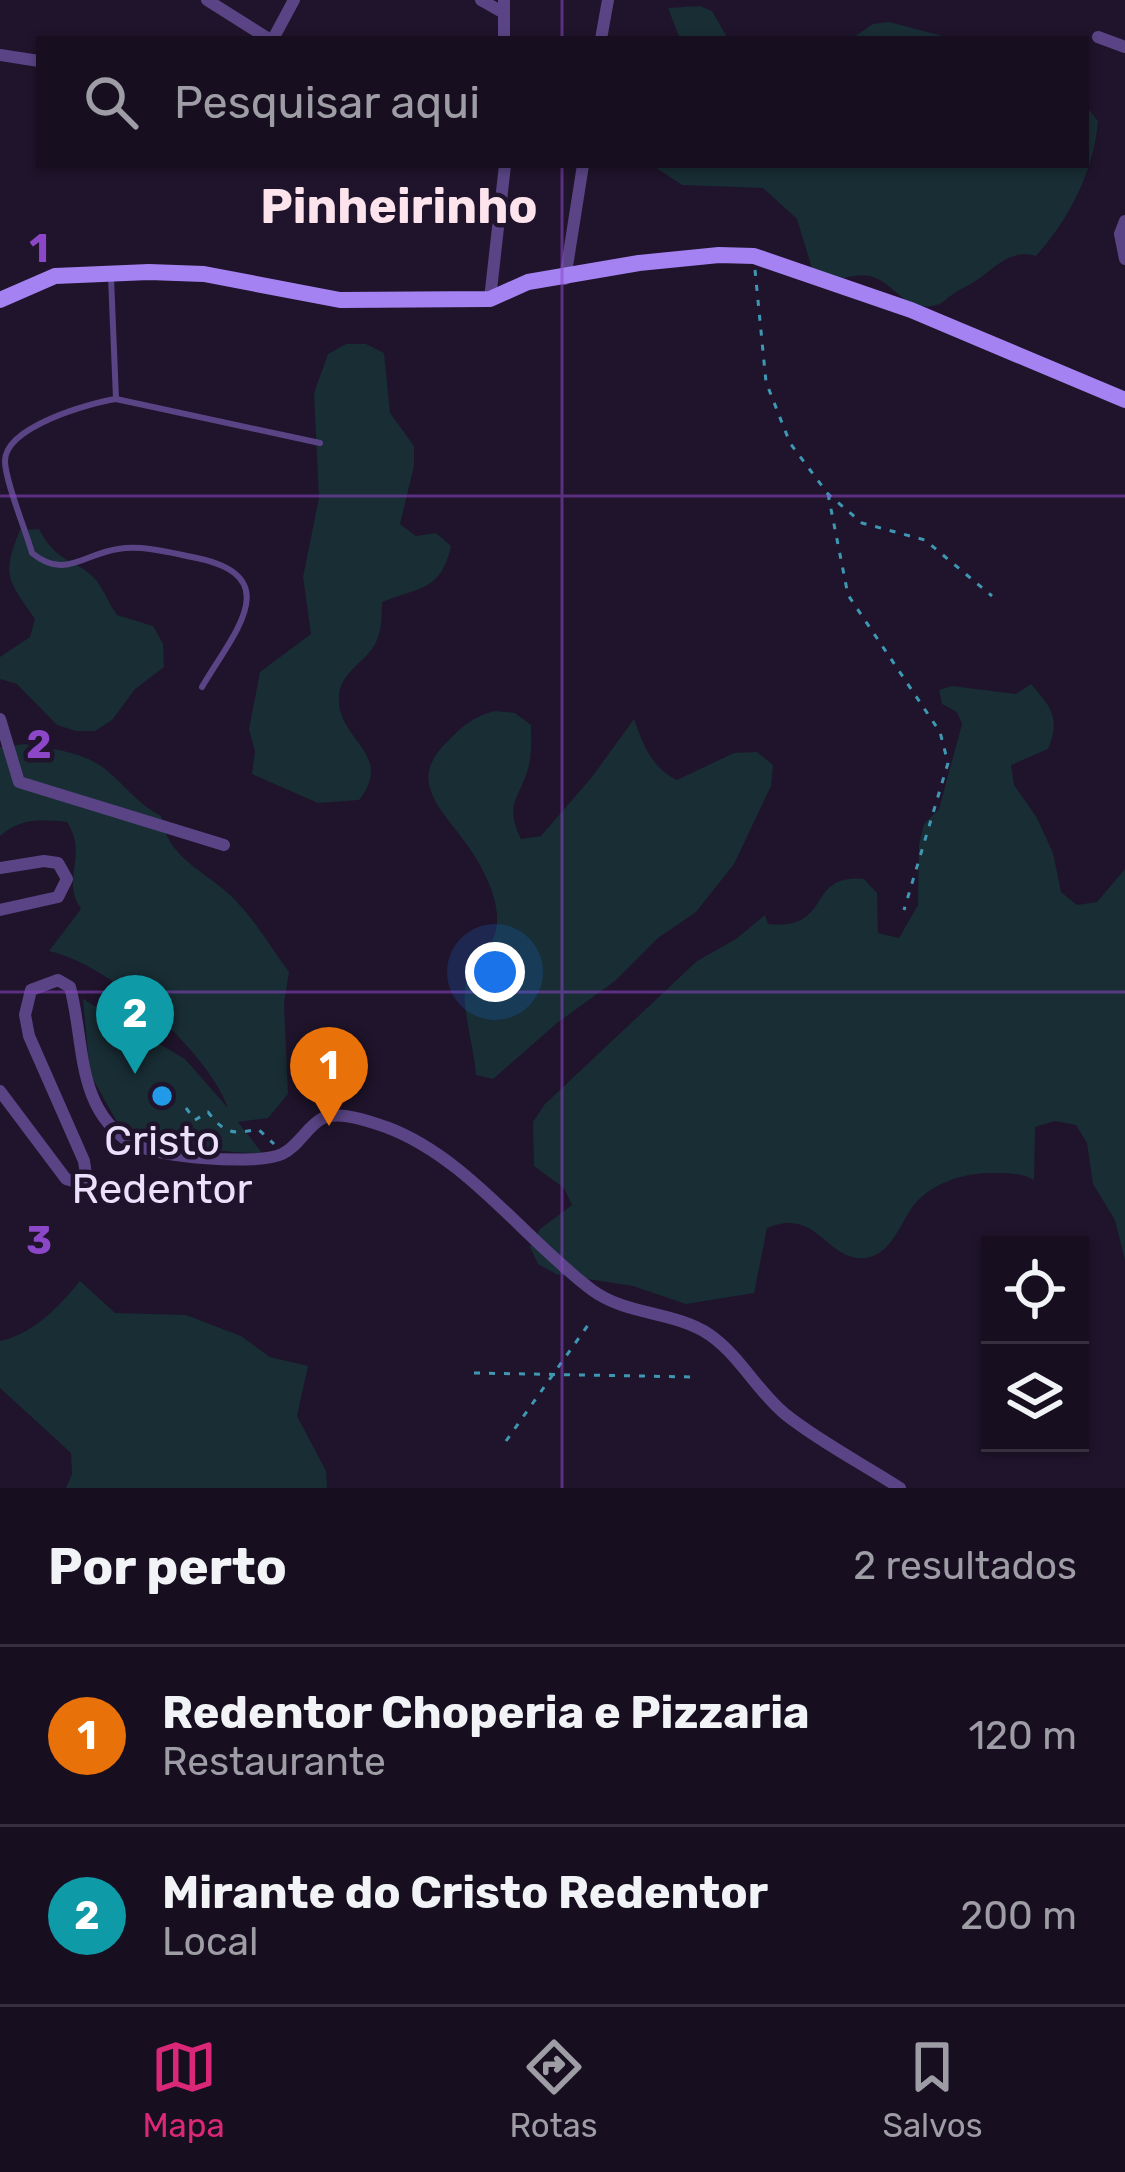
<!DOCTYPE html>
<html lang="pt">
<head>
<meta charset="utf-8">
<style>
	body { margin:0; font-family:Rubik,sans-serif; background:#201829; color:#f1f3f6 }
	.controls { position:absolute; right:36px; bottom:36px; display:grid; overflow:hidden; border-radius:0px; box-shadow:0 3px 9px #0004 }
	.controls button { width:108px; height:108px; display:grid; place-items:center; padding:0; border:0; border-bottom:3px solid #362f3e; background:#170f20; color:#f1f3f6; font:60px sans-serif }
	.you { position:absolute; left:495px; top:972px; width:42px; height:42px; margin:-30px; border:9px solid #fff; border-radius:50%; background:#1a73e8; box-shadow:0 0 0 18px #1a73e833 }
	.badge { display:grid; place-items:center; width:78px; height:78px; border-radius:50%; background:#db2777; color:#fff; font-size:39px; font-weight:700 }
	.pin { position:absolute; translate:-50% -99px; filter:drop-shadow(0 3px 6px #0008) }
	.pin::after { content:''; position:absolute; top:63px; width:42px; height:36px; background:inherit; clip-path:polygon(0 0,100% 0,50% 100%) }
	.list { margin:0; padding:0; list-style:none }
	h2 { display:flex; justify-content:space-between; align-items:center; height:156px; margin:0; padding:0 48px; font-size:51px }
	h2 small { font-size:39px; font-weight:400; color:#9e9ca5 }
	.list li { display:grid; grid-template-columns:78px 1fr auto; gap:36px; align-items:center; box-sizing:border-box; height:180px; padding:0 48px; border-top:3px solid #362f3e }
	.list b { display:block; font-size:45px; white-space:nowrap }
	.list p { margin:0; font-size:39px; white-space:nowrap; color:#9e9ca5 }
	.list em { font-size:39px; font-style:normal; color:#9e9ca5 }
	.icon { flex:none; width:66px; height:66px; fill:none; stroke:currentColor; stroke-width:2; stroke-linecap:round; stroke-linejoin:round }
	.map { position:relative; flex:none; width:1125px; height:1488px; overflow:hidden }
	.search { position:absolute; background:#170f20; box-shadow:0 3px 9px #0004; left:36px; right:36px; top:36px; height:132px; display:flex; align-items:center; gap:30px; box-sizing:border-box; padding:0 42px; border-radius:0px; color:#9e9ca5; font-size:45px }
	.sheet { height:516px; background:#170f20 }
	nav { display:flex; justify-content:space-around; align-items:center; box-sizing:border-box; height:168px; border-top:3px solid #362f3e; background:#170f20; font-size:33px; color:#9e9ca5 }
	nav a { display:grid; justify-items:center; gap:6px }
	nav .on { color:#db2777 }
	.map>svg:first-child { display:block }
	.green { fill:#182d34 }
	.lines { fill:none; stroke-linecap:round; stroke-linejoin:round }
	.path { stroke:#3e98b3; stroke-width:3; stroke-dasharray:6 9; stroke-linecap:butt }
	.lane { stroke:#5a4485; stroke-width:6 }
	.street { stroke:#5a4485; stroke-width:12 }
	.secondary { stroke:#a582f2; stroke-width:16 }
	.grid { fill:none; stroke:#8c47c8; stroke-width:3; stroke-opacity:0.55 }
	.poi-dot { fill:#219ae8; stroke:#1f142b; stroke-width:4.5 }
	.labels { text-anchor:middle; stroke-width:9; stroke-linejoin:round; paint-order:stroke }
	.poi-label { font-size:42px; fill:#ece1fc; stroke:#1f142b }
	.quarter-label { font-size:48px; font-weight:bold; fill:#fce3ec; stroke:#1f142b }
	.grid-label { font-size:39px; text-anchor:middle; font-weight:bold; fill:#8c47c8; stroke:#1f142b; stroke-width:9; stroke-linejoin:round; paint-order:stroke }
</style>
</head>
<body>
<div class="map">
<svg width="1125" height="1488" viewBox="0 0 1125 1488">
	<rect width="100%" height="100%" fill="#1f142b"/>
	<g class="green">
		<path d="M700,6L712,11L728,39H680L668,8Z"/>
		<path d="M889,22L950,38L951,39H851L873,24Z"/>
		<path d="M1086,106L1098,121C1094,170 1069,220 1036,256C1010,249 997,266 977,280C969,286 959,289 952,295C945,299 944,303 936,305C891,317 895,254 832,283L814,275L797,219L763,188L682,185L652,165H1086Z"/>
		<path d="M346,344H366L384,353L390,413L414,446V466L400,524L416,536L436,533L451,546C441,591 420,587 382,602C382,617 382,636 372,649C361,664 341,674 339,695C335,740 396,753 359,800L318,803L252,774L255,752L249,729L260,672L311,634L303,577L319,498L314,393L328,354Z"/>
		<path d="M39,529C59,567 76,557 97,581C104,591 110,605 117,615L153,626L163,644L164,667L135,689L112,720L95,731H76L57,725L17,684L0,679V657L30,637L35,619C10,581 0,578 20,530Z"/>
		<path d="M1031,684C1051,707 1061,718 1048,749L1011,765L1014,785L1037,818L1053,853L1061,892L1077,905L1097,902L1125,869V1260L1115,1220L1093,1184L1087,1143L1076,1125L1055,1121L1035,1127L1034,1180C1019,1172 1004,1173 988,1173C962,1174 932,1183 914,1205C900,1223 892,1254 866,1258C827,1263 818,1206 767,1228L754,1293L686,1304L633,1286L556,1274L538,1264L530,1247L540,1229L572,1205L564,1188L534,1166L533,1122L545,1104L697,961L736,939L765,915L768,924C834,931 805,873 864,879L877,893L878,933L899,938L918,905L919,845L924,824L939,809L962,724L957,712L942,704L939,690L952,686L1016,694Z"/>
		<path d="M495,711L515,713L531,725C531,738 532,752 529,765C521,799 503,802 521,839L541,836L592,777L634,719C643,745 652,768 677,780L734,753L757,752L773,765L771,786L734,864L696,912L658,938L615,981L557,1023L493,1079L476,1075C475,1052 460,1002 466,984C474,959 498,947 497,918C497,893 480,862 465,842C440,807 406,780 449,740C463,725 475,716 495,711Z"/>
		<path d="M26,744C51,749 79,751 101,766C123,782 136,803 161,816C167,858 204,870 232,897C254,918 271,948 289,972L284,1004L288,1094L268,1118L238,1122L262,1153C214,1154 167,1141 121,1129L90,1074L83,999L185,1059L228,1108C207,1050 109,964 49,951L81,909C60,878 89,857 67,822C41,819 21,818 0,836V747Z"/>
		<path d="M80,1281L115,1313L186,1315L241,1336L270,1357L308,1366L297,1416L326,1471L327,1488H66L72,1474L71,1453L0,1388V1341C33,1334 59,1307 80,1281Z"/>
	</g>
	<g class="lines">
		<g class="path">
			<path d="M755,270L766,382L790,443L828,494L862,523L925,540L992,596"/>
			<path d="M828,494L848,595L940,732L948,763L904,910"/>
			<path d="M186,1108L195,1120L208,1112C224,1133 232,1135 258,1129L274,1144"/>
			<path d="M474,1373L694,1377"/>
			<path d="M506,1441L588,1325"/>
		</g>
		<g class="lane">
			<path d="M111,277L116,399"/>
			<path d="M202,687C234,632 289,575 192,557C168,552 142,545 118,549C83,554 65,580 32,553C26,531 5,481 5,461C5,427 89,403 116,399L320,443"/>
		</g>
		<g class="street">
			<path d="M207,0L269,39"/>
			<path d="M481,0L504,13"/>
			<path d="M504,0V39"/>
			<path d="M1098,37L1125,47"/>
			<path d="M273,39L294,0"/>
			<path d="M601,39L608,0"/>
			<path d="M0,55L39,61"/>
			<path d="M1125,221L1120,234L1125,259"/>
			<path d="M565,279L583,165"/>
			<path d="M490,299L505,165"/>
			<path d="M0,719L19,782L224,845"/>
			<path d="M0,868L44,861L58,863L67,879L58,897L0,910"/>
			<path d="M0,1091L66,1179L80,1183L86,1175L84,1161L29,1036L25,1015L31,990L58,980L70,987C85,1041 75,1108 131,1143C153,1157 258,1166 282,1154C298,1147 308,1125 323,1118C341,1111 369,1121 386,1127C467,1157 524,1239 592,1290C627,1316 675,1311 710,1335C741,1357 757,1391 785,1414C820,1442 863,1464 900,1488"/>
		</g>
		<path class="secondary" d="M0,300L55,276L149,272L204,274L340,300L490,299L528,282L639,263L719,255L754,256L911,310L1125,400"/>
	</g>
	<path class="grid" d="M562,0V39M562,165V1488M0,496H1125M0,992H1125"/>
	<circle class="poi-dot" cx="162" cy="1096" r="12"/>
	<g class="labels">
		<g class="poi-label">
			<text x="162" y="1155">Cristo<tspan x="162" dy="48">Redentor</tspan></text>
		</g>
		<g class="quarter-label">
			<text x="399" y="223">Pinheirinho</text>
		</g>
	</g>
	<g class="grid-label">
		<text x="39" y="262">1</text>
		<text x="39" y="758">2</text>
		<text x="39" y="1254">3</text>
	</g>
</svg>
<div class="controls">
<button><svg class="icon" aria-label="locate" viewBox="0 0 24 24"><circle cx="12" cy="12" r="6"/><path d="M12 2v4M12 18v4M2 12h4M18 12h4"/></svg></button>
<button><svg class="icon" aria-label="layers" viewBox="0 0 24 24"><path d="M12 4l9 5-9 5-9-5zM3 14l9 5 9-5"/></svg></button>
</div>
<div class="you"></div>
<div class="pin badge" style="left:329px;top:1126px;background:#e8710a">1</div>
<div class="pin badge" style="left:135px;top:1074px;background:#0f9aa8">2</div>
<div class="search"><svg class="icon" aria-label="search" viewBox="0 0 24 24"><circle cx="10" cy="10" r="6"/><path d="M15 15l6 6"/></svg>Pesquisar aqui</div>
</div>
<section class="sheet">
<h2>Por perto<small>2 resultados</small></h2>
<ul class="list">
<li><span class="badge" style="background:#e8710a">1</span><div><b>Redentor Choperia e Pizzaria</b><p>Restaurante</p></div><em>120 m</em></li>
<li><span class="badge" style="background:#0f9aa8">2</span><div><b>Mirante do Cristo Redentor</b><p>Local</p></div><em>200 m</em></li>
</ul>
</section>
<nav>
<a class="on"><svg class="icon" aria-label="map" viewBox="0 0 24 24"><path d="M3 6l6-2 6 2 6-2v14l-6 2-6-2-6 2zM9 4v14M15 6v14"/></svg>Mapa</a>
<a><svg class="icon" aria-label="directions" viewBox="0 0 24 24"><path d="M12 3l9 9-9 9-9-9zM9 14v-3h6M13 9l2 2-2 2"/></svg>Rotas</a>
<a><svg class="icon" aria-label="saved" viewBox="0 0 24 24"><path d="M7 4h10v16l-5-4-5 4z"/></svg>Salvos</a>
</nav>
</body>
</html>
